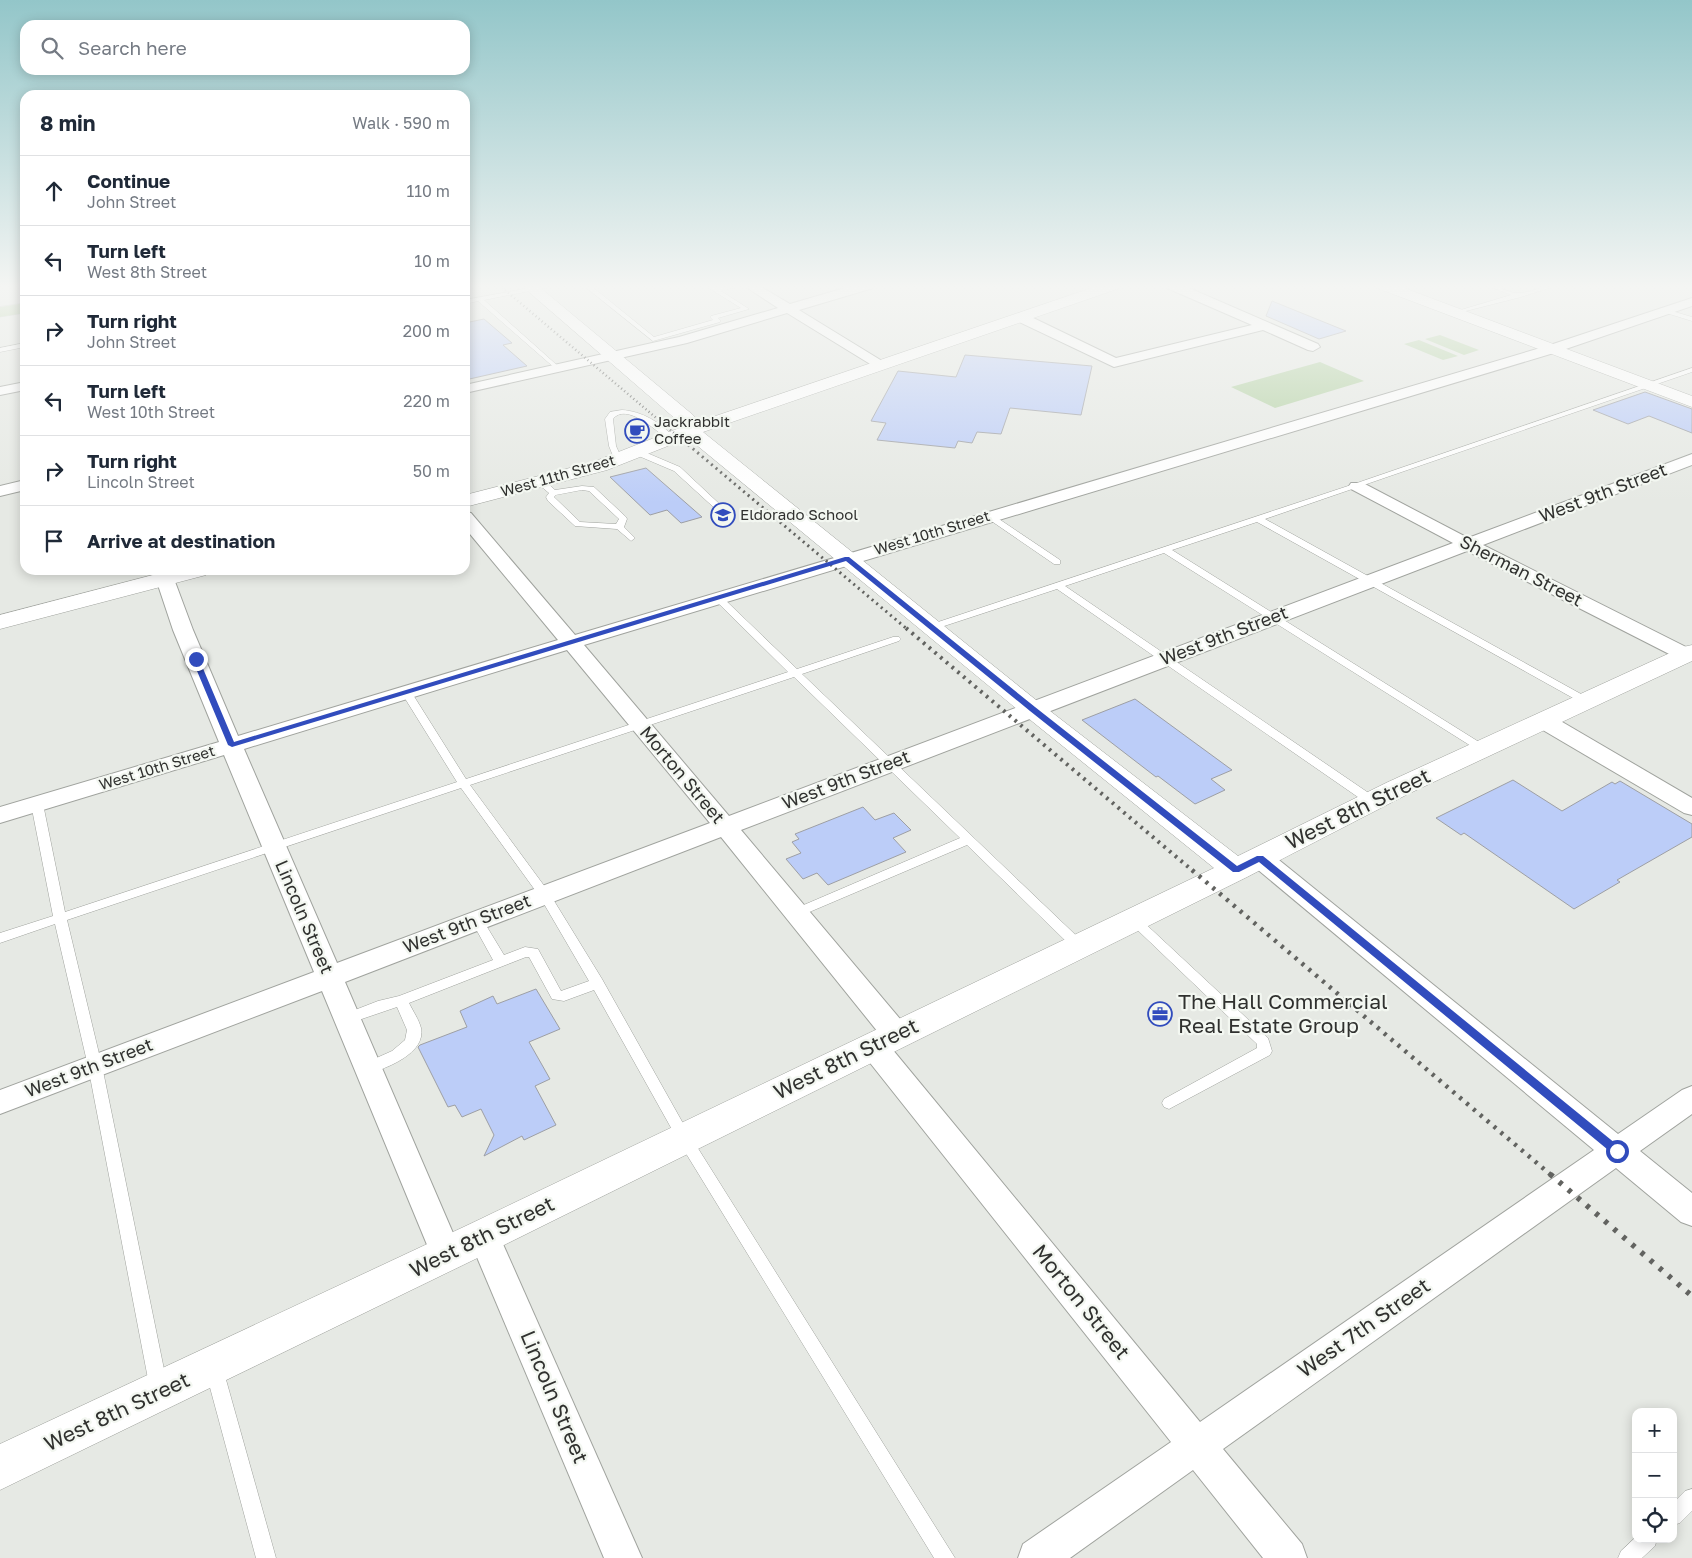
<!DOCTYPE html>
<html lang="en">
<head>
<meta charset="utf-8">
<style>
	body { margin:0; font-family:"Golos Text",sans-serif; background:#f2f2f3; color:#1f2937 }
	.controls { position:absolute; right:15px; bottom:15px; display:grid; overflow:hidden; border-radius:10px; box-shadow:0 2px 12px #0003 }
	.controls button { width:45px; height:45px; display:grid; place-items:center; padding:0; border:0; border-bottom:1px solid #e0e1e3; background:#fff; color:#1f2937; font:25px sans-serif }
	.stop { position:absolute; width:15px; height:15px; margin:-11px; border:4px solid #314cbd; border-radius:50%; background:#fff }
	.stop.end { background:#314cbd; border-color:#fff; box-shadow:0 1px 5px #0008 }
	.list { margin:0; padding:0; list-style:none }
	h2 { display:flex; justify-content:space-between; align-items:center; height:65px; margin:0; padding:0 20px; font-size:21px }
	h2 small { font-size:16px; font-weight:400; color:#747a83 }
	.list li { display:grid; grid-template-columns:32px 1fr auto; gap:15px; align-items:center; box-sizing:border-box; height:70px; padding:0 20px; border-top:1px solid #e0e1e3 }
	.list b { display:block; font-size:19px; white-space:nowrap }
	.list p { margin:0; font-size:16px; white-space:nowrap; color:#747a83 }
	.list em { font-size:16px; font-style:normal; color:#747a83 }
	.icon { flex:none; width:28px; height:28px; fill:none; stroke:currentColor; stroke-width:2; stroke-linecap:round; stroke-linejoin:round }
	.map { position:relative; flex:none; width:1692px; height:1558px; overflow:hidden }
	.search { position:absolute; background:#fff; box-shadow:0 2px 12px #0003; left:20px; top:20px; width:450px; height:55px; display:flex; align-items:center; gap:12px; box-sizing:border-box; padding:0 18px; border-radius:15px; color:#747a83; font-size:19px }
	.panel { position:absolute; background:#fff; box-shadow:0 2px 12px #0003; left:20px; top:90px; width:450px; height:485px; border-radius:15px }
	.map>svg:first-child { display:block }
	.green { fill:#b3d1a3 }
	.building { fill:#bccdf8; stroke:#9d9fa4 }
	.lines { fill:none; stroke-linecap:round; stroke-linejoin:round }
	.service-casing { stroke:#a0a39e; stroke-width:1 }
	.minor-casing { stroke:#a0a39e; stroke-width:2 }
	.tertiary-casing { stroke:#a0a39e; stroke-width:1 }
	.primary-casing { stroke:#c5c5c5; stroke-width:1 }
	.service { fill:#fff; fill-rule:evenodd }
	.minor { fill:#fff; fill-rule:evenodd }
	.tertiary { fill:#fff; fill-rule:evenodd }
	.primary { fill:#a3c58b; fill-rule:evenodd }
	.rail-far4 { stroke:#626360; stroke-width:2.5; stroke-dasharray:1 3; stroke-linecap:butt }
	.rail-far3 { stroke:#626360; stroke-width:3; stroke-dasharray:2 4; stroke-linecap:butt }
	.rail-far2 { stroke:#626360; stroke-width:4; stroke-dasharray:2.5 5; stroke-linecap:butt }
	.rail-far1 { stroke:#626360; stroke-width:4.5; stroke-dasharray:3 6; stroke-linecap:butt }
	.rail { stroke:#626360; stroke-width:5.5; stroke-dasharray:4 8; stroke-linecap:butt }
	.route { fill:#314cbd }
	.labels { text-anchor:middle; stroke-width:4.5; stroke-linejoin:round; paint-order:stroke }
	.far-poi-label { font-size:15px; fill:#30312f; stroke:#f3f7f1; text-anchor:start }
	.far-street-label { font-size:15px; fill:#30312f; stroke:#f3f7f1 }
	.street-label { font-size:18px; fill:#30312f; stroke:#f3f7f1 }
	.near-street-label { font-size:21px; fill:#30312f; stroke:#f3f7f1 }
	.near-poi-label { font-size:21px; fill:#30312f; stroke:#f3f7f1; text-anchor:start }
</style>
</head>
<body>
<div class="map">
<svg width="1692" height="1558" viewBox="0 0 1692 1558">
	<rect width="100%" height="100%" fill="#e6e9e4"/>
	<g class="green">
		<path d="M1440,335L1479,350L1464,355L1425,339Z"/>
		<path d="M1419,340L1458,356L1443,360L1404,344Z"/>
		<path d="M1320,362L1364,381L1275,408L1231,387Z"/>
	</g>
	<g class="building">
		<path d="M1272,301L1346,331L1319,339L1266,316Z"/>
		<path d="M484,319L512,343L503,345L527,366L465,380V323Z"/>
		<path d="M965,355L1092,366L1081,415L1010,408L1001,434L977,432L972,443L958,441L955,448L877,440L886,423L871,421L898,371L956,377Z"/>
		<path d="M1645,392L1692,409V433L1649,416L1628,424L1593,410Z"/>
		<path d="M646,468L702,517L681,523L667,510L650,515L610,477Z"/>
		<path d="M1135,699L1232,770L1211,779L1225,790L1195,804L1158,776L1156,777L1082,720Z"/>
		<path d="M1513,780L1562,811L1612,782L1615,784L1620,781L1692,824V837L1617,880L1620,882L1574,909L1464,833L1461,835L1436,818Z"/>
		<path d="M863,807L875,820L894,813L911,830L893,838L906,852L828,885L817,873L803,879L786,859L801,853L792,842L799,839L795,834Z"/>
		<path d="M536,989L560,1029L529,1042L550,1079L535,1086L556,1125L524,1140L522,1136L484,1156L494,1135L481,1109L462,1117L455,1105L448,1107L418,1047L420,1045L467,1027L460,1011L493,996L497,1004Z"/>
	</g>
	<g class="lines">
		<g class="service-casing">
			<g id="service">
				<path d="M546,285H560L484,300L559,367L560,368L557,370L478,301L465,304V300Z"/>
				<path d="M583,285H590L654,337L713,320L710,317L711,316L741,308L704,285H711L716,288L743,285L721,291L749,309L718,318L721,321L720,322L653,341Z"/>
				<path d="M1319,285H1351L1348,287H1322Z"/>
				<path d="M1486,285C1498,285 1507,293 1518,293C1528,294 1544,285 1558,285L1521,297L1454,314V312L1511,295Z"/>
				<path d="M1665,309L1692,317V321L1663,312L1662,311Z"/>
				<path d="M25,343V347L0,352V348Z"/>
				<path d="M1692,368V372L1265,519L1590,699L1591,701L1590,703H1582L1257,522L1172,550L1487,747L1488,749L1487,751H1479L1164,553L1065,586L1376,798L1378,801L1376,804H1368L1057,589L935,629H929L927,627L929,625L1354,484Z"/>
				<path d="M622,410C642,411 661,423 675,438L668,440C657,431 626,402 613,419L616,446L622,459L615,461L609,446L605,419L610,412Z"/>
				<path d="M634,450H640L680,467L728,512L727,514H721L674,471L634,454Z"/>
				<path d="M538,480H544L555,490L582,486L594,487L626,517L627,519L624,527L635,538L631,541L617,529L575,526L548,501L546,497L549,493L538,484ZM582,490L589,491L619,519L616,524L580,522L554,497L556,495Z"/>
				<path d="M990,513L1060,560V564H1054L987,518V514Z"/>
				<path d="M718,595L721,596L797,669L893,637H899L901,639L899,641L802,674L1084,943L1085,946L1084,949H1074L967,845L800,916H792L790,913L792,910L960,838L794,677L470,785L548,891L602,979L689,1134L955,1558H934L679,1142L594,990L564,1001L552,999L529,957H526L409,1003C413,1011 419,1020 421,1028C426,1054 386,1068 368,1074L363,1072L361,1068L363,1064L392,1051L405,1040L407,1030L397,1007L347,1024L342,1023L340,1019L342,1015L378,1001L399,996L493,960L471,920L473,917H481L504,955L525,947L538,949L561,991L589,981L540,897L461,788L67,920L102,1066L167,1384L164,1390L158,1393L152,1390L149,1384L88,1066L55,924L0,943V933L53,916L31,804L33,801H41L43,804L65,912L457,782L401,692L402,690H410L466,779L788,672L715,600V596Z"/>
				<path d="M1133,914L1137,916L1268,1038L1272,1051L1270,1055L1169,1109L1164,1107L1162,1103L1164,1099L1257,1048V1044L1129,922L1127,919L1129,916Z"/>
				<path d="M214,1361L220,1363L223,1369L276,1558H256L205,1369L208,1363Z"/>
				<path d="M1692,1489V1511L1680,1523L1673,1525V1503L1685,1491Z"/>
				<path d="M1636,1537V1539H1657L1655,1546L1642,1558H1618L1621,1551Z"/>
			</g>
		</g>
		<g class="minor-casing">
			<g id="minor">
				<path d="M743,285H758L790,304L855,285H875L873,288L799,310L887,364L880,368L875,367L787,313L687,343L465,393V385L679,337L778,308Z"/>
				<path d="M1165,285H1182L1318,344L1320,347L1313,351L1308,350L1263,330L1114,367L1015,320L1014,317L1020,313L1025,314L1116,358L1252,325L1167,288Z"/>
				<path d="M1692,298V306L1557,352L584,645L729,816L1453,543L1351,489L1349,486L1351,483H1363L1468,538L1692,454V465L1483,545L1692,650V659L1686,661L1679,659L1467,551L741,830L906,1026L910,1034L906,1042L896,1045L886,1042L721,837L345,982L462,1254L457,1264L446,1269L435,1264L322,991L0,1114V1090L314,972L224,755L0,823V807L219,742L173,630L156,579L159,575L165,574L171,575L174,579L193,630L238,736L558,640L465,528V512L471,513L575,635L1547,346ZM567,650L710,823L337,963L244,749Z"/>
				<path d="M25,382V390L0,395V387Z"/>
				<path d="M25,480V490L0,496V486Z"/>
				<path d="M1544,715L1552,716L1692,798V815L1684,813L1536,726L1533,721L1536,716Z"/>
				<path d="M1260,850L1269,852L1618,1134L1682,1090L1692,1086V1114L1640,1151L1692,1193V1226L1681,1222L1616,1168L1223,1449L1302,1544L1307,1558H1263L1193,1470L1070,1558H1018L1023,1544L1171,1442L863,1054L859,1046L863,1038L873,1035L883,1038L1200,1422L1594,1150L1251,864L1248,858L1251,852Z"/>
				<path d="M484,1222L495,1226L642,1558H604L468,1236L473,1226Z"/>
			</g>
		</g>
		<g class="tertiary-casing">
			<g id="tertiary">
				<path d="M521,285H537L693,415L698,422L1100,285H1122L1120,288L703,432L1041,704L1238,856L1388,782L1683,647L1692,645V661L1408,794L1247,877L498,1248L0,1490V1444L470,1224L1214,868L1023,714L688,438L607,470L465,507V495L593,462L682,427L679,422Z"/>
				<path d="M1375,285H1396L1692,396V407L1377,288Z"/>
				<path d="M172,570H209L206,575L0,629V615Z"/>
			</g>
		</g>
		<g class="primary-casing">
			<path id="primary" d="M25,303V313L0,317V307Z"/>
		</g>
		<use href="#service" class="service"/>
		<use href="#minor" class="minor"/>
		<use href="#tertiary" class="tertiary"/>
		<use href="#primary" class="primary"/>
		<path class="rail-far4" d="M499,285L680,438"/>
		<path class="rail-far3" d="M679,437L907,629"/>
		<path class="rail-far2" d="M906,628L1193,871"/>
		<path class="rail-far1" d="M1192,870L1551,1175"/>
		<path class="rail" d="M1550,1174L1692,1296"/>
	</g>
	<linearGradient id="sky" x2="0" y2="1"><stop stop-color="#93c6c9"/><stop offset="0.57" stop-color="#f4f5f3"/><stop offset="1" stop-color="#f4f5f3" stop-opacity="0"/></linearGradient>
	<rect width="1692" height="503" fill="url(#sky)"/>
	<path class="route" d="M845,557H849L1035,707L1237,866L1257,856H1263L1621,1148L1622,1151L1621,1154H1613L1259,862L1239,872H1233L1030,711L846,561L232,747L228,745L192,659L196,657L199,659L234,742Z"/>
	<defs>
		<g id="cafe-ring" transform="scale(1.25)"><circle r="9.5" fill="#f3f7f1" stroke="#314cbd" stroke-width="1.5"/><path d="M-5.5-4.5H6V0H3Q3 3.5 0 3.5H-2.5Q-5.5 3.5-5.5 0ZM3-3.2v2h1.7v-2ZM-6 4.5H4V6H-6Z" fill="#314cbd"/></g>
		<g id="school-ring" transform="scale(1.25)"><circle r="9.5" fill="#f3f7f1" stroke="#314cbd" stroke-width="1.5"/><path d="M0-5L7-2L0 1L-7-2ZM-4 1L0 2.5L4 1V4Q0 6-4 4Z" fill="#314cbd"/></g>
		<g id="office-ring" transform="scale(1.25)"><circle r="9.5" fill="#f3f7f1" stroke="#314cbd" stroke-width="1.5"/><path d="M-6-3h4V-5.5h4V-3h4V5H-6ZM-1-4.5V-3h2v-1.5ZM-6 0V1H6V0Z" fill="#314cbd"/></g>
	</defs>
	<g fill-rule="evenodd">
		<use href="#cafe-ring" x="637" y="431"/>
		<use href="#school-ring" x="723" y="515"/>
		<use href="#office-ring" x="1160" y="1014"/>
	</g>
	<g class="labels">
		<g class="far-poi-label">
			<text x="654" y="427">Jackrabbit<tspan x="654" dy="17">Coffee</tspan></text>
			<text x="740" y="520">Eldorado School</text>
		</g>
		<g class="far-street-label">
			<text transform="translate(558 476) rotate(-16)" y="5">West 11th Street</text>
			<text transform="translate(932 533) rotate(-17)" y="5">West 10th Street</text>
			<text transform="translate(157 768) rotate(-17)" y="5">West 10th Street</text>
		</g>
		<g class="street-label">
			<text transform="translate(1603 493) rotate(-21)" y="6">West 9th Street</text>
			<text transform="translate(1521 571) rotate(27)" y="6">Sherman Street</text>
			<text transform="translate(1224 636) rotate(-21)" y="6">West 9th Street</text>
			<text transform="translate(682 775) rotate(50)" y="6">Morton Street</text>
			<text transform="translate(846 780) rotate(-21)" y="6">West 9th Street</text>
			<text transform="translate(304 917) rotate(67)" y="6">Lincoln Street</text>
			<text transform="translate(467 924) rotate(-21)" y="6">West 9th Street</text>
			<text transform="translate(89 1068) rotate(-21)" y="6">West 9th Street</text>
		</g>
		<g class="near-street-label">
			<text transform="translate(1358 809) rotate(-26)" y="7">West 8th Street</text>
			<text transform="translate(846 1059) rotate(-26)" y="7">West 8th Street</text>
			<text transform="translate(482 1237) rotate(-26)" y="7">West 8th Street</text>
			<text transform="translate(1081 1302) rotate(51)" y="7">Morton Street</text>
			<text transform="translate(1364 1328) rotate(-35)" y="7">West 7th Street</text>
			<text transform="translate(554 1397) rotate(67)" y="7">Lincoln Street</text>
			<text transform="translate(117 1412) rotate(-25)" y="7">West 8th Street</text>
		</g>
		<g class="near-poi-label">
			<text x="1178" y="1009">The Hall Commercial<tspan x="1178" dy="24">Real Estate Group</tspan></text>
		</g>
	</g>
</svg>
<div class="controls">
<button>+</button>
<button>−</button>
<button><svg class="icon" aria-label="locate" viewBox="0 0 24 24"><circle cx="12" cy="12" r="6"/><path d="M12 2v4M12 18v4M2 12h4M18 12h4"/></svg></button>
</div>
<div class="stop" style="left:1617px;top:1151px"></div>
<div class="stop end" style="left:196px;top:659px"></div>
<div class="search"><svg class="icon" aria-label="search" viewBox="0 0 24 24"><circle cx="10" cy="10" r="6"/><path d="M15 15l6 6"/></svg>Search here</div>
<section class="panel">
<h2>8 min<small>Walk · 590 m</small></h2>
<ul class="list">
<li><svg class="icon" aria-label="ahead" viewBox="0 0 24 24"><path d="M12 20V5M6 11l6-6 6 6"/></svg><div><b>Continue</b><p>John Street</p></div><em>110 m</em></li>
<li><svg class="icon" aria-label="left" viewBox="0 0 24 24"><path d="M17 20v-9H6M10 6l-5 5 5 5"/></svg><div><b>Turn left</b><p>West 8th Street</p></div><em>10 m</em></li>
<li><svg class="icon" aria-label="right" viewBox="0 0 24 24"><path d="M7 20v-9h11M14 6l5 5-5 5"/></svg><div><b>Turn right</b><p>John Street</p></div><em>200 m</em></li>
<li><svg class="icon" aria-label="left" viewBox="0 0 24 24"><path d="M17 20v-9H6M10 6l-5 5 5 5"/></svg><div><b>Turn left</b><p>West 10th Street</p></div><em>220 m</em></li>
<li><svg class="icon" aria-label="right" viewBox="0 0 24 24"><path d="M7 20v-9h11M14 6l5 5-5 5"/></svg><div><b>Turn right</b><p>Lincoln Street</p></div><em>50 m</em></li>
<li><svg class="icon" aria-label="arrive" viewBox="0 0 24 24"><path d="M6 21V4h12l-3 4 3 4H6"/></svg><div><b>Arrive at destination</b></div></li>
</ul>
</section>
</div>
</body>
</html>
